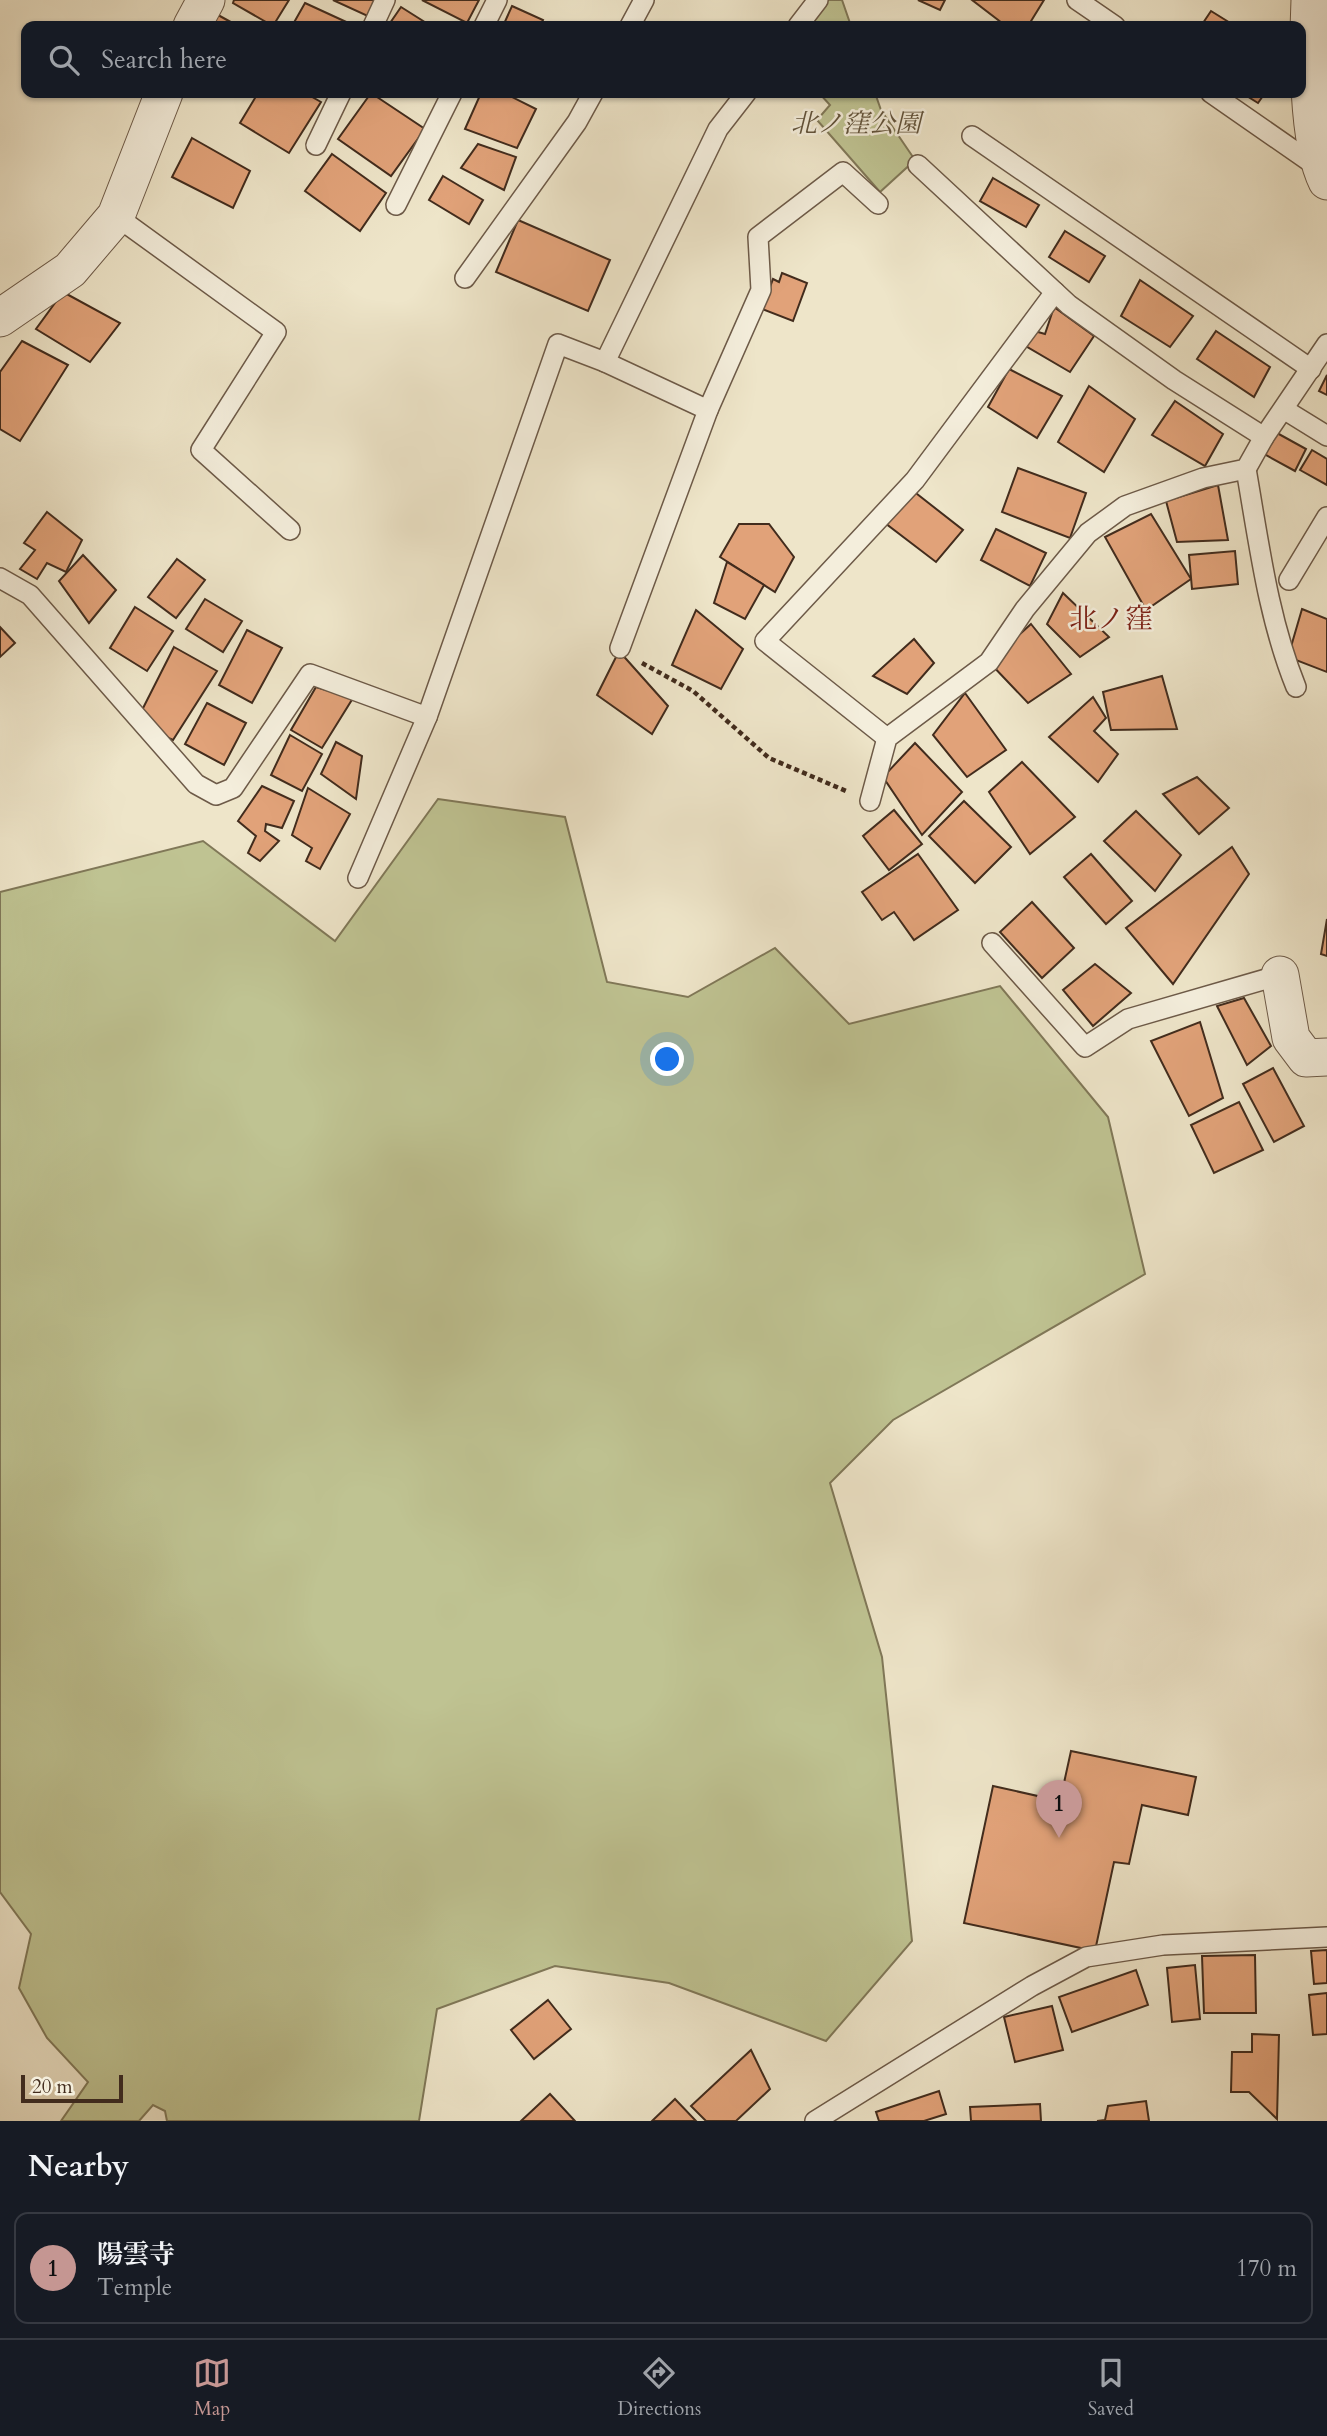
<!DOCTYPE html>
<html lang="en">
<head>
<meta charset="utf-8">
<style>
	body { margin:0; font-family:Cardo,"Noto Serif JP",serif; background:#20242c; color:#f1f3f6 }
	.scale { position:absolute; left:21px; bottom:18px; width:102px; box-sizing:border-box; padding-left:7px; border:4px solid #422c1d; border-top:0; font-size:19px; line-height:24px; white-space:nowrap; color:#422c1d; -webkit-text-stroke:5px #f4eedc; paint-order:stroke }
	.you { position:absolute; left:668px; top:1060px; width:24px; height:24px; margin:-18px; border:5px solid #fff; border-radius:50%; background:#1a73e8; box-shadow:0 0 0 10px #1a73e833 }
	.badge { display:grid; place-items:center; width:46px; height:46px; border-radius:50%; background:#c59692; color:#111; font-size:23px; font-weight:700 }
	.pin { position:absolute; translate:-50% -58px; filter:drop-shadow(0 2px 4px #0008) }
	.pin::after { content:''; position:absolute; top:37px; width:24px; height:21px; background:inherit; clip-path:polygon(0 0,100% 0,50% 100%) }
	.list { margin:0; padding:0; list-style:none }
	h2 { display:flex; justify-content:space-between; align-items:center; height:91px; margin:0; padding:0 28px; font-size:30px }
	h2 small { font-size:23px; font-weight:400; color:#9ea1a6 }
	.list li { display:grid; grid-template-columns:46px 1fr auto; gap:21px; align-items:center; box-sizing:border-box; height:112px; margin:0 14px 14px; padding:0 14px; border:2px solid #363941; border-radius:14px }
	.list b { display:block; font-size:26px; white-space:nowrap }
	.list p { margin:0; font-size:23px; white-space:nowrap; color:#9ea1a6 }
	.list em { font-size:23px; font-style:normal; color:#9ea1a6 }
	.icon { flex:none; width:38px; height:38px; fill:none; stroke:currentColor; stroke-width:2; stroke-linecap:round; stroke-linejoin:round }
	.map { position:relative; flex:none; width:1327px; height:2121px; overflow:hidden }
	.search { position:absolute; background:#171b24; box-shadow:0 2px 5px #0004; left:21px; right:21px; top:21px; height:77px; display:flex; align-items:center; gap:18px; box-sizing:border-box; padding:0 24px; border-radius:14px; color:#9ea1a6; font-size:26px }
	.sheet { height:217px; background:#171b24 }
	nav { display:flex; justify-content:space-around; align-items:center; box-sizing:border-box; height:98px; border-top:2px solid #363941; background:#171b24; font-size:19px; color:#9ea1a6 }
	nav a { display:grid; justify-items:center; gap:4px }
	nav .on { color:#c59692 }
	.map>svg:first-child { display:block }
	.green { fill:#bfc392; stroke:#807858; stroke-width:2 }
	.building { fill:#e1a279; stroke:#422c1d; stroke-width:2 }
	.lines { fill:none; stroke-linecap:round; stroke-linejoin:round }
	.lane-casing { stroke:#6d5a48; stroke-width:22 }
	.street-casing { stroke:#6d5a48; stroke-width:39 }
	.path { stroke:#422c1d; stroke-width:4.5; stroke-dasharray:5 3.5; stroke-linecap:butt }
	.lane { stroke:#f4eedc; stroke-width:19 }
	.street { stroke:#f4eedc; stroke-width:37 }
	.labels { text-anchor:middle; stroke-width:5; stroke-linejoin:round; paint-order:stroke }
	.park-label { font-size:26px; font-style:italic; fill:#61523a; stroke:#f4eedc }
	.neighbourhood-label { font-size:28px; fill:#7a1f14; stroke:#f4eedc }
</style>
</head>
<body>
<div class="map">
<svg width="1327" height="2121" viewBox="0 0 1327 2121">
	<rect width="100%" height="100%" fill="#eee5c9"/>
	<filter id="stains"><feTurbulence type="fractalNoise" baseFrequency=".00286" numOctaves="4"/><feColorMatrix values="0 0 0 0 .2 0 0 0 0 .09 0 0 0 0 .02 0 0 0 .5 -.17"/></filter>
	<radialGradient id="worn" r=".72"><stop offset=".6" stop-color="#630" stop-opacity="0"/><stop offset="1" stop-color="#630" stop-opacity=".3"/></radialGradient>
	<g class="green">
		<path d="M826,0H842L851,26H804Z"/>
		<path d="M819,93H875L881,110L915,160L880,192L817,120L830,105Z"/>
		<path d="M438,799L565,817L607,982L688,997L775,948L849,1024L1000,986L1108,1117L1145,1274L893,1420L830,1483L882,1657L912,1941L826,2041L669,1983L555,1966L437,2009L419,2121H167L165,2111L153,2105L139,2121H61L88,2082L47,2038L19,1988L31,1934L0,1892V892L203,841L335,941Z"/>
	</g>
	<g class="building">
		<path d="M234,0H289L273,26L233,3Z"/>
		<path d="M333,0H381L372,18Z"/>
		<path d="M422,0H479L467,23Z"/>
		<path d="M918,0H945L940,10Z"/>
		<path d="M972,0H1044L1028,26H1006Z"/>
		<path d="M305,3L355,26H292Z"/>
		<path d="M512,6L543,20L540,26H503Z"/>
		<path d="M401,7L431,26H388Z"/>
		<path d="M1211,11L1235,26H1201Z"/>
		<path d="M218,15L238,26H212Z"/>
		<path d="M258,93H305L321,102L289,153L240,123Z"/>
		<path d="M371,93L425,129L391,176L338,139Z"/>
		<path d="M481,93H504L536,109L517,148L465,129Z"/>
		<path d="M1242,93H1265L1258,103Z"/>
		<path d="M192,138L250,171L233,208L172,177Z"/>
		<path d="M478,144L516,157L504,190L461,168Z"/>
		<path d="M332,154L386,193L360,231L305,191Z"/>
		<path d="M443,176L483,200L469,224L429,200Z"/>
		<path d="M993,178L1039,205L1026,227L980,201Z"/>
		<path d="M518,220L610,260L588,311L496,272Z"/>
		<path d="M1065,231L1105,256L1089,282L1049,257Z"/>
		<path d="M782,273L807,283L793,321L762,309L773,279L779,282Z"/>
		<path d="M1140,280L1193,316L1170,347L1121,316Z"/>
		<path d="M63,292L120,323L90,362L36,329Z"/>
		<path d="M1054,307L1094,336L1070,372L1024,345L1031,330L1045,334Z"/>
		<path d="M1216,331L1270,367L1254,397L1197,359Z"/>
		<path d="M22,341L68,365L20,441L0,429V372Z"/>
		<path d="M1009,369L1062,396L1037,438L988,407Z"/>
		<path d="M1327,375V395L1319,391Z"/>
		<path d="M1089,386L1135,419L1104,472L1058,442Z"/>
		<path d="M1175,401L1223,434L1205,466L1152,435Z"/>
		<path d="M1277,433L1306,449L1295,471L1264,454Z"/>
		<path d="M1312,450L1327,459V485L1300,470Z"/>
		<path d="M1018,468L1086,493L1070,538L1002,512Z"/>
		<path d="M1218,485L1228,540L1177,542L1166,501Z"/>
		<path d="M912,490L963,530L936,562L885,523Z"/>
		<path d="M47,512L82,540L66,572L47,563L37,579L20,569L35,550L24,543Z"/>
		<path d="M1151,514L1191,579L1146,610L1105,537Z"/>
		<path d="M739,524H769L794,557L775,592L720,557Z"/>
		<path d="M996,529L1046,553L1030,586L981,560Z"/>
		<path d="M1235,551L1238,584L1192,589L1189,555Z"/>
		<path d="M83,555L116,590L89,623L59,581Z"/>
		<path d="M177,559L205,580L176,618L148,597Z"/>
		<path d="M727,562L764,585L745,619L714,603Z"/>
		<path d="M1063,593L1109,637L1080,657L1047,624Z"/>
		<path d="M205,599L242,621L223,652L186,629Z"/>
		<path d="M135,607L173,631L147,671L110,648Z"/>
		<path d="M1302,609L1327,619V672L1288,657Z"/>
		<path d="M696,610L743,649L721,689L672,665Z"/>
		<path d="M1031,624L1071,674L1028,703L989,662Z"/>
		<path d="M0,627L15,643L0,657Z"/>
		<path d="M247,630L282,648L252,703L219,685Z"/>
		<path d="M914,639L934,663L907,694L873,676Z"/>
		<path d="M174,647L217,671L173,740L155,732L138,718Z"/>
		<path d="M619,651L668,706L652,734L597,695Z"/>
		<path d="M1162,676L1177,729L1111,730L1103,692Z"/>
		<path d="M316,687L353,698L322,748L291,730Z"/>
		<path d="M965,693L1006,750L967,777L933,735Z"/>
		<path d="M1093,697L1106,718L1094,731L1118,754L1098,782L1049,737Z"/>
		<path d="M207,703L246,723L224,765L185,744Z"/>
		<path d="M290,735L322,754L302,791L271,775Z"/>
		<path d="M336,742L362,756L356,799L321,774Z"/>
		<path d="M915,743L962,792L922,835L883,777Z"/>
		<path d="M1022,762L1075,817L1030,854L989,792Z"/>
		<path d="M1197,777L1229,808L1199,834L1163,794Z"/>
		<path d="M262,786L294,801L282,828L266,824L265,831L279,841L260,861L248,853L256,836L238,821Z"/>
		<path d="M308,788L350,814L320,869L306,861L312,848L292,835Z"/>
		<path d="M964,801L1011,847L975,883L929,836Z"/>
		<path d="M894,810L922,844L889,870L863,836Z"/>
		<path d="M1136,811L1181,855L1155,891L1104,841Z"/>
		<path d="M1232,847L1249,874L1173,984L1126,928Z"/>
		<path d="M918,854L958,910L914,940L894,912L882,920L862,892Z"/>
		<path d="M1091,854L1132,901L1106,924L1064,877Z"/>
		<path d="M1032,902L1074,948L1042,978L1000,932Z"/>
		<path d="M1327,919V956L1321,954Z"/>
		<path d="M1095,964L1131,993L1093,1026L1063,990Z"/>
		<path d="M1244,998L1271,1046L1247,1065L1217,1006Z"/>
		<path d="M1200,1022L1223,1098L1189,1116L1151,1041Z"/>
		<path d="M1273,1068L1304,1126L1274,1142L1243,1084Z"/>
		<path d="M1239,1102L1263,1150L1214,1173L1191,1125Z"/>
		<path d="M1071,1751L1196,1777L1188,1815L1142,1805L1129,1864L1114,1862L1095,1951L964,1923L993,1786L1060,1801Z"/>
		<path d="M1327,1950V1983L1314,1984L1311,1951Z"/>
		<path d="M1255,1955L1256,2013H1204L1202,1956Z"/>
		<path d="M1195,1965L1200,2019L1172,2022L1167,1968Z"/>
		<path d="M1136,1970L1148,2005L1072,2032L1059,1997Z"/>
		<path d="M1327,1993V2034L1313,2035L1309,1995Z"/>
		<path d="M548,2000L571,2029L534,2059L511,2030Z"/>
		<path d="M1052,2006L1063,2050L1015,2062L1004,2017Z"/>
		<path d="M1252,2034L1279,2035L1277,2119L1249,2092H1231L1232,2052H1252Z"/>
		<path d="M751,2050L770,2089L736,2121H706L691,2106Z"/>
		<path d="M939,2091L946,2114L924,2121H879L876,2112Z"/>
		<path d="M550,2094L575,2121H521Z"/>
		<path d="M675,2099L696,2121H652Z"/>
		<path d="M1146,2101L1149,2121H1097L1105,2120L1108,2106Z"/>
		<path d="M1040,2104L1041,2121H971L970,2107Z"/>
	</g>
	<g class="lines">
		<g class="lane-casing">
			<g id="lane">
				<path d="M1077,0L1115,26"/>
				<path d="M373,26L385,0"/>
				<path d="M484,26L497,0"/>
				<path d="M630,26L644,0"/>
				<path d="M798,26L818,0"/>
				<path d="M1211,93L1319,168"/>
				<path d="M972,136L1311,369"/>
				<path d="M316,145L341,93"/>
				<path d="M918,165L1069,305L1174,380L1264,437"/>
				<path d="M396,205L452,93"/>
				<path d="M116,216L276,332L201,450L290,530"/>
				<path d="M465,278L577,122L593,93"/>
				<path d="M605,362L718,129L746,93"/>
				<path d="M708,410L761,290L758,237L843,172L878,204"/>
				<path d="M1285,410L1327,436"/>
				<path d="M1246,469C1259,543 1268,618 1296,687"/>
				<path d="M0,578L30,595L196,784L216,795L233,788L310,674L427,717"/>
				<path d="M1289,580L1327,517"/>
				<path d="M887,738L765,641L915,480L1055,292"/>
				<path d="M870,801L887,738L989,662L1025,609L1088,533L1125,506L1203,478L1246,469L1264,437L1327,344"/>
				<path d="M358,878L427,717L558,344L605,362L708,410L620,648"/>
				<path d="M992,943L1085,1047L1128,1019L1280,975"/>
				<path d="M815,2121L1032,1986L1086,1957L1163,1945L1327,1937"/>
			</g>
		</g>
		<g class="street-casing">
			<g id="street">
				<path d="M1310,0C1308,45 1307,142 1327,181"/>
				<path d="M192,26L206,0"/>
				<path d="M0,318L70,270L116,216L164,93"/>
				<path d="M1280,975L1291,1038L1306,1058L1327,1057"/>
			</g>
		</g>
		<path class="path" d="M642,663L693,691L769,758L846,791"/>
		<use href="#lane" class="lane"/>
		<use href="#street" class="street"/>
	</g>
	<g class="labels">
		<g class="park-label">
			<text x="856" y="132">北ノ窪公園</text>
		</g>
		<g class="neighbourhood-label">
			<text x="1111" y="628">北ノ窪</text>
		</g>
	</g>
	<rect width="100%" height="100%" filter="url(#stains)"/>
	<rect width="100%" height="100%" fill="url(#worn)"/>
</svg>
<div class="scale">20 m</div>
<div class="you"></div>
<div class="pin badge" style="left:1059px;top:1838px">1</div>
<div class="search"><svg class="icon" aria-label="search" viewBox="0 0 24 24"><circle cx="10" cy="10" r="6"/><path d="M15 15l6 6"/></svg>Search here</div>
</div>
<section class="sheet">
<h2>Nearby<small></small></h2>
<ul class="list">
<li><span class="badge">1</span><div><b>陽雲寺</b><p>Temple</p></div><em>170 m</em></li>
</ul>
</section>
<nav>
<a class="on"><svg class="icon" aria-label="map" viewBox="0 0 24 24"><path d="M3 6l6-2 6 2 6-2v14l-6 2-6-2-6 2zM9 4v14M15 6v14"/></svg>Map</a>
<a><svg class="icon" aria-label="directions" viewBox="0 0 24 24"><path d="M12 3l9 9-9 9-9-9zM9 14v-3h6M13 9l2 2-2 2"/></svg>Directions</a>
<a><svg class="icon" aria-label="saved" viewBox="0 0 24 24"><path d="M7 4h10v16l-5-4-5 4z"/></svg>Saved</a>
</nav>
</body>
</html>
